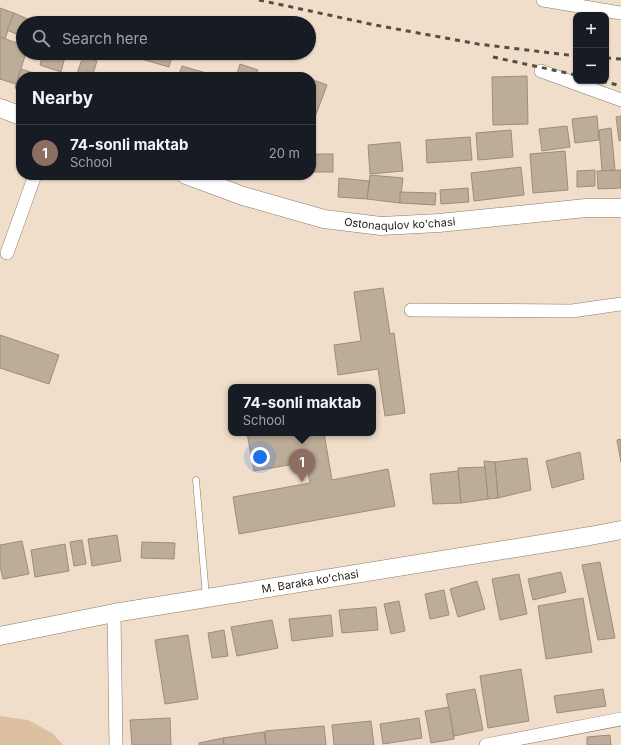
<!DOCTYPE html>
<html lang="en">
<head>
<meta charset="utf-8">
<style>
	body { margin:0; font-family:Inter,sans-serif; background:#20242c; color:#f1f3f6 }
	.controls { position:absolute; right:12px; top:12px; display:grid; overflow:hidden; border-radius:8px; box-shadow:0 1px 3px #0004 }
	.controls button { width:36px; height:36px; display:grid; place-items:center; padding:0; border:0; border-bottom:1px solid #363941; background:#171b24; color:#f1f3f6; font:20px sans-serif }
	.you { position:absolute; left:260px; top:457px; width:14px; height:14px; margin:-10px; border:3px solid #fff; border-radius:50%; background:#1a73e8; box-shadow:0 0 0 6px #1a73e833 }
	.badge { display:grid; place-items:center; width:26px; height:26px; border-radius:50%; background:#8c9099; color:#fff; font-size:13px; font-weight:700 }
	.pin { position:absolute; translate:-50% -33px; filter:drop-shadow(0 1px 2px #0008) }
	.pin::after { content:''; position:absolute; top:21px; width:14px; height:12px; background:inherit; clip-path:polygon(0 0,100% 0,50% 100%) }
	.popup { position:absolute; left:228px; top:384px; width:148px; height:52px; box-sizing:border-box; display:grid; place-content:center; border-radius:8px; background:#171b24; filter:drop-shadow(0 1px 3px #0005); font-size:13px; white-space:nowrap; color:#9ea1a6 }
	.popup b { font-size:15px; color:#f1f3f6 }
	.popup::after { content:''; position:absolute; left:50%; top:100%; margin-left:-8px; border:8px solid transparent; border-top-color:#171b24 }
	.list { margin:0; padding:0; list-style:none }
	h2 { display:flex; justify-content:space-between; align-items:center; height:52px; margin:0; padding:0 16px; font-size:17px }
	h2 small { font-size:13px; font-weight:400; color:#9ea1a6 }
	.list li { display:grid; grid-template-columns:26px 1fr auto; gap:12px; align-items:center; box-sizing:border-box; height:56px; padding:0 16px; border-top:1px solid #363941 }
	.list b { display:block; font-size:15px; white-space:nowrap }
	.list p { margin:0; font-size:13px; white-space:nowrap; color:#9ea1a6 }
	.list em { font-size:13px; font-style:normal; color:#9ea1a6 }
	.icon { flex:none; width:22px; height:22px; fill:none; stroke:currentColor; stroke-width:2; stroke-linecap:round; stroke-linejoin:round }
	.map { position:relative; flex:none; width:621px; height:745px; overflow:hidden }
	.search { position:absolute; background:#171b24; box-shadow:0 1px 3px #0004; left:16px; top:16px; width:300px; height:44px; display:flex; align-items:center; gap:10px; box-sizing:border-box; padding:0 14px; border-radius:22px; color:#9ea1a6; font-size:15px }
	.panel { position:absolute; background:#171b24; box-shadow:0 1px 3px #0004; left:16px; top:72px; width:300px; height:108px; border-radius:16px }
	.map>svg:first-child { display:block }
	.green { fill:#ddc09f }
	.building { fill:#bdac98; stroke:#9d8c7a }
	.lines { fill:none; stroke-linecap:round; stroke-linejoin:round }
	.lane-casing { stroke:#897a67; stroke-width:7 }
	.street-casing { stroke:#897a67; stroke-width:14 }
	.secondary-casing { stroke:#897a67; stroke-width:19 }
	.lane { stroke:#fff; stroke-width:6 }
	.street { stroke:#fff; stroke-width:13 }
	.secondary { stroke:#fff; stroke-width:18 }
	.rail { stroke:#574d43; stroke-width:3; stroke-dasharray:5 5; stroke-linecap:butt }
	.labels { text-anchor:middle; stroke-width:3; stroke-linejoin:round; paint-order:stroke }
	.street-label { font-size:11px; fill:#211a13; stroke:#fdebd7 }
</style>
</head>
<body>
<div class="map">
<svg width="621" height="745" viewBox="0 0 621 745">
	<rect width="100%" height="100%" fill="#f0deca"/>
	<path class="green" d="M0,716L28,720L52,733L63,745H0Z"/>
	<g class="building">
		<path d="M0,8L14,13L5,39L0,37Z"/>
		<path d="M14,13L37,23H23V37L7,30Z"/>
		<path d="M0,37L23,45V53H26L16,84L0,79Z"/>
		<path d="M43,53H66L61,72L40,65Z"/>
		<path d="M132,53H173L169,67L131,56Z"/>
		<path d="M83,56L97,61L92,77H76Z"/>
		<path d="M240,64L258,70L256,77H236Z"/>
		<path d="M182,66L220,77H178Z"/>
		<path d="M21,69L46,77H21V90L15,88Z"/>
		<path d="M527,76L528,124L493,125L492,77Z"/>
		<path d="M311,79L327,85L311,128Z"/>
		<path d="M597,116L599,140L575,143L572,119Z"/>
		<path d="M621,116V140L619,141L616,117Z"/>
		<path d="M567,126L570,147L542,151L539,129Z"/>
		<path d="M611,128L615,170L602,171L599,130Z"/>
		<path d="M511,130L513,157L478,160L476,133Z"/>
		<path d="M470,137L472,160L427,163L426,140Z"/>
		<path d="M400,142L403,171L370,174L368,145Z"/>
		<path d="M565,151L568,190L533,193L530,154Z"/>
		<rect x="311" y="154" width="22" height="18"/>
		<path d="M521,167L524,195L474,201L471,173Z"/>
		<path d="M595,170V186L577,187V171Z"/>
		<path d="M621,170V188L598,189L597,171Z"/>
		<path d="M370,175L403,178L400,203L367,199Z"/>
		<path d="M339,178L369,181L367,199L338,197Z"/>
		<path d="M468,188L469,202L441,204L440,190Z"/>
		<path d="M400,192L436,193L435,205L400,203Z"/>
		<path d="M383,288L390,334L394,333L405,413L385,416L378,369L338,375L334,345L361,341L354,292Z"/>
		<path d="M0,335L59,355L49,384L0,368Z"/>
		<path d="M247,433H324L332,480L388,469L395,506L239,534L233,497L310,483L306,462L254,471Z"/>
		<path d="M621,439V462L617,440Z"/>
		<path d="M580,452L584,479L552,488L546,461Z"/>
		<path d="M527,458L531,490L498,498L495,462Z"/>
		<path d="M484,461L495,462L498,498L488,499Z"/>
		<path d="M485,467L488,499L461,503L458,468Z"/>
		<path d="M458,471L461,503L433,504L430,474Z"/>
		<path d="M117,535L121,561L92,566L88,539Z"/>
		<path d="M82,540L86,564L74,566L70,542Z"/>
		<path d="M22,541L29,574L3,579L0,566V545Z"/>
		<path d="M142,542L175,543L174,559L141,558Z"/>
		<path d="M65,544L69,571L35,577L31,550Z"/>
		<path d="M600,562L615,638L598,640L582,565Z"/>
		<path d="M561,572L566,592L533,600L528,579Z"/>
		<path d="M519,574L527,614L500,620L492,579Z"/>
		<path d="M477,581L485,609L458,617L450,589Z"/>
		<path d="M444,590L449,615L430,619L425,594Z"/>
		<path d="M583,598L592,652L546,659L538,606Z"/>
		<path d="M399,601L405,631L391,634L384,604Z"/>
		<path d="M376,607L378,630L342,633L339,610Z"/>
		<path d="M331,615L333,636L292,641L289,619Z"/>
		<path d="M272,620L278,648L237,656L231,627Z"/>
		<path d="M224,630L228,656L212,658L208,633Z"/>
		<path d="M188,635L198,699L165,704L155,640Z"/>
		<path d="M521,669L529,721L488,728L480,676Z"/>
		<path d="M475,689L483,730L454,736L446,694Z"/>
		<path d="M603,689L606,706L557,713L554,696Z"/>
		<path d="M449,707L454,739L431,743L425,711Z"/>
		<path d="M170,718L171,745H132L130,720Z"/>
		<path d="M419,718L422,738L383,744L380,724Z"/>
		<path d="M371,721L374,745H334L332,725Z"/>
		<path d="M324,726L326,745H266L265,731Z"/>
		<path d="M264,732L266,745H224L223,738Z"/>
		<path d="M610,735L611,745H587V737Z"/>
		<path d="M223,738L224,745H199V743Z"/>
	</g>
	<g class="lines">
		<g class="lane-casing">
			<path id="lane" d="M196,480L206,596"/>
		</g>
		<g class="street-casing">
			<g id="street">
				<path d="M543,0L621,13"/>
				<path d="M541,71L621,100"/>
				<path d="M7,253L35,175"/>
				<path d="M411,310L572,311L621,304"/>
				<path d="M114,613L116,745"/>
				<path d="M486,745L621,719"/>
			</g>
		</g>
		<g class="secondary-casing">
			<g id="secondary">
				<path d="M0,108L21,116"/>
				<path id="s1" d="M186,175L243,196L324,219L381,226L439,223L586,208H621"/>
				<path id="s2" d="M0,636L114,613L590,536L621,530"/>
			</g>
		</g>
		<use href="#lane" class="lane"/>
		<use href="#street" class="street"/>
		<use href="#secondary" class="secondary"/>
		<g class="rail">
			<path d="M259,0L375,25L478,44L576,56"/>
			<path d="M493,57L576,75"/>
			<path d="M606,58L621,59"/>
			<path d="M602,81L621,86"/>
		</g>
	</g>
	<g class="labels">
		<g class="street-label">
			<text dy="4" stroke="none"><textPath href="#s1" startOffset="221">Ostonaqulov ko'chasi</textPath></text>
			<text dy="4" stroke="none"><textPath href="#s2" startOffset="315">M. Baraka ko'chasi</textPath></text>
		</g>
	</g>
</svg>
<div class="controls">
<button>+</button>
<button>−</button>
</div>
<div class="you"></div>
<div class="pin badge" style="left:302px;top:482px;background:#8d6e63">1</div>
<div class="popup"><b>74-sonli maktab</b>School</div>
<div class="search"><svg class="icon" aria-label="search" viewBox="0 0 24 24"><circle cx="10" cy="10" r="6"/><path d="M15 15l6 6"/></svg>Search here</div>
<section class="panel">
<h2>Nearby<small></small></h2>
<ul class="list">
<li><span class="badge" style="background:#8d6e63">1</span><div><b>74-sonli maktab</b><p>School</p></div><em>20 m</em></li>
</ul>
</section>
</div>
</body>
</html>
